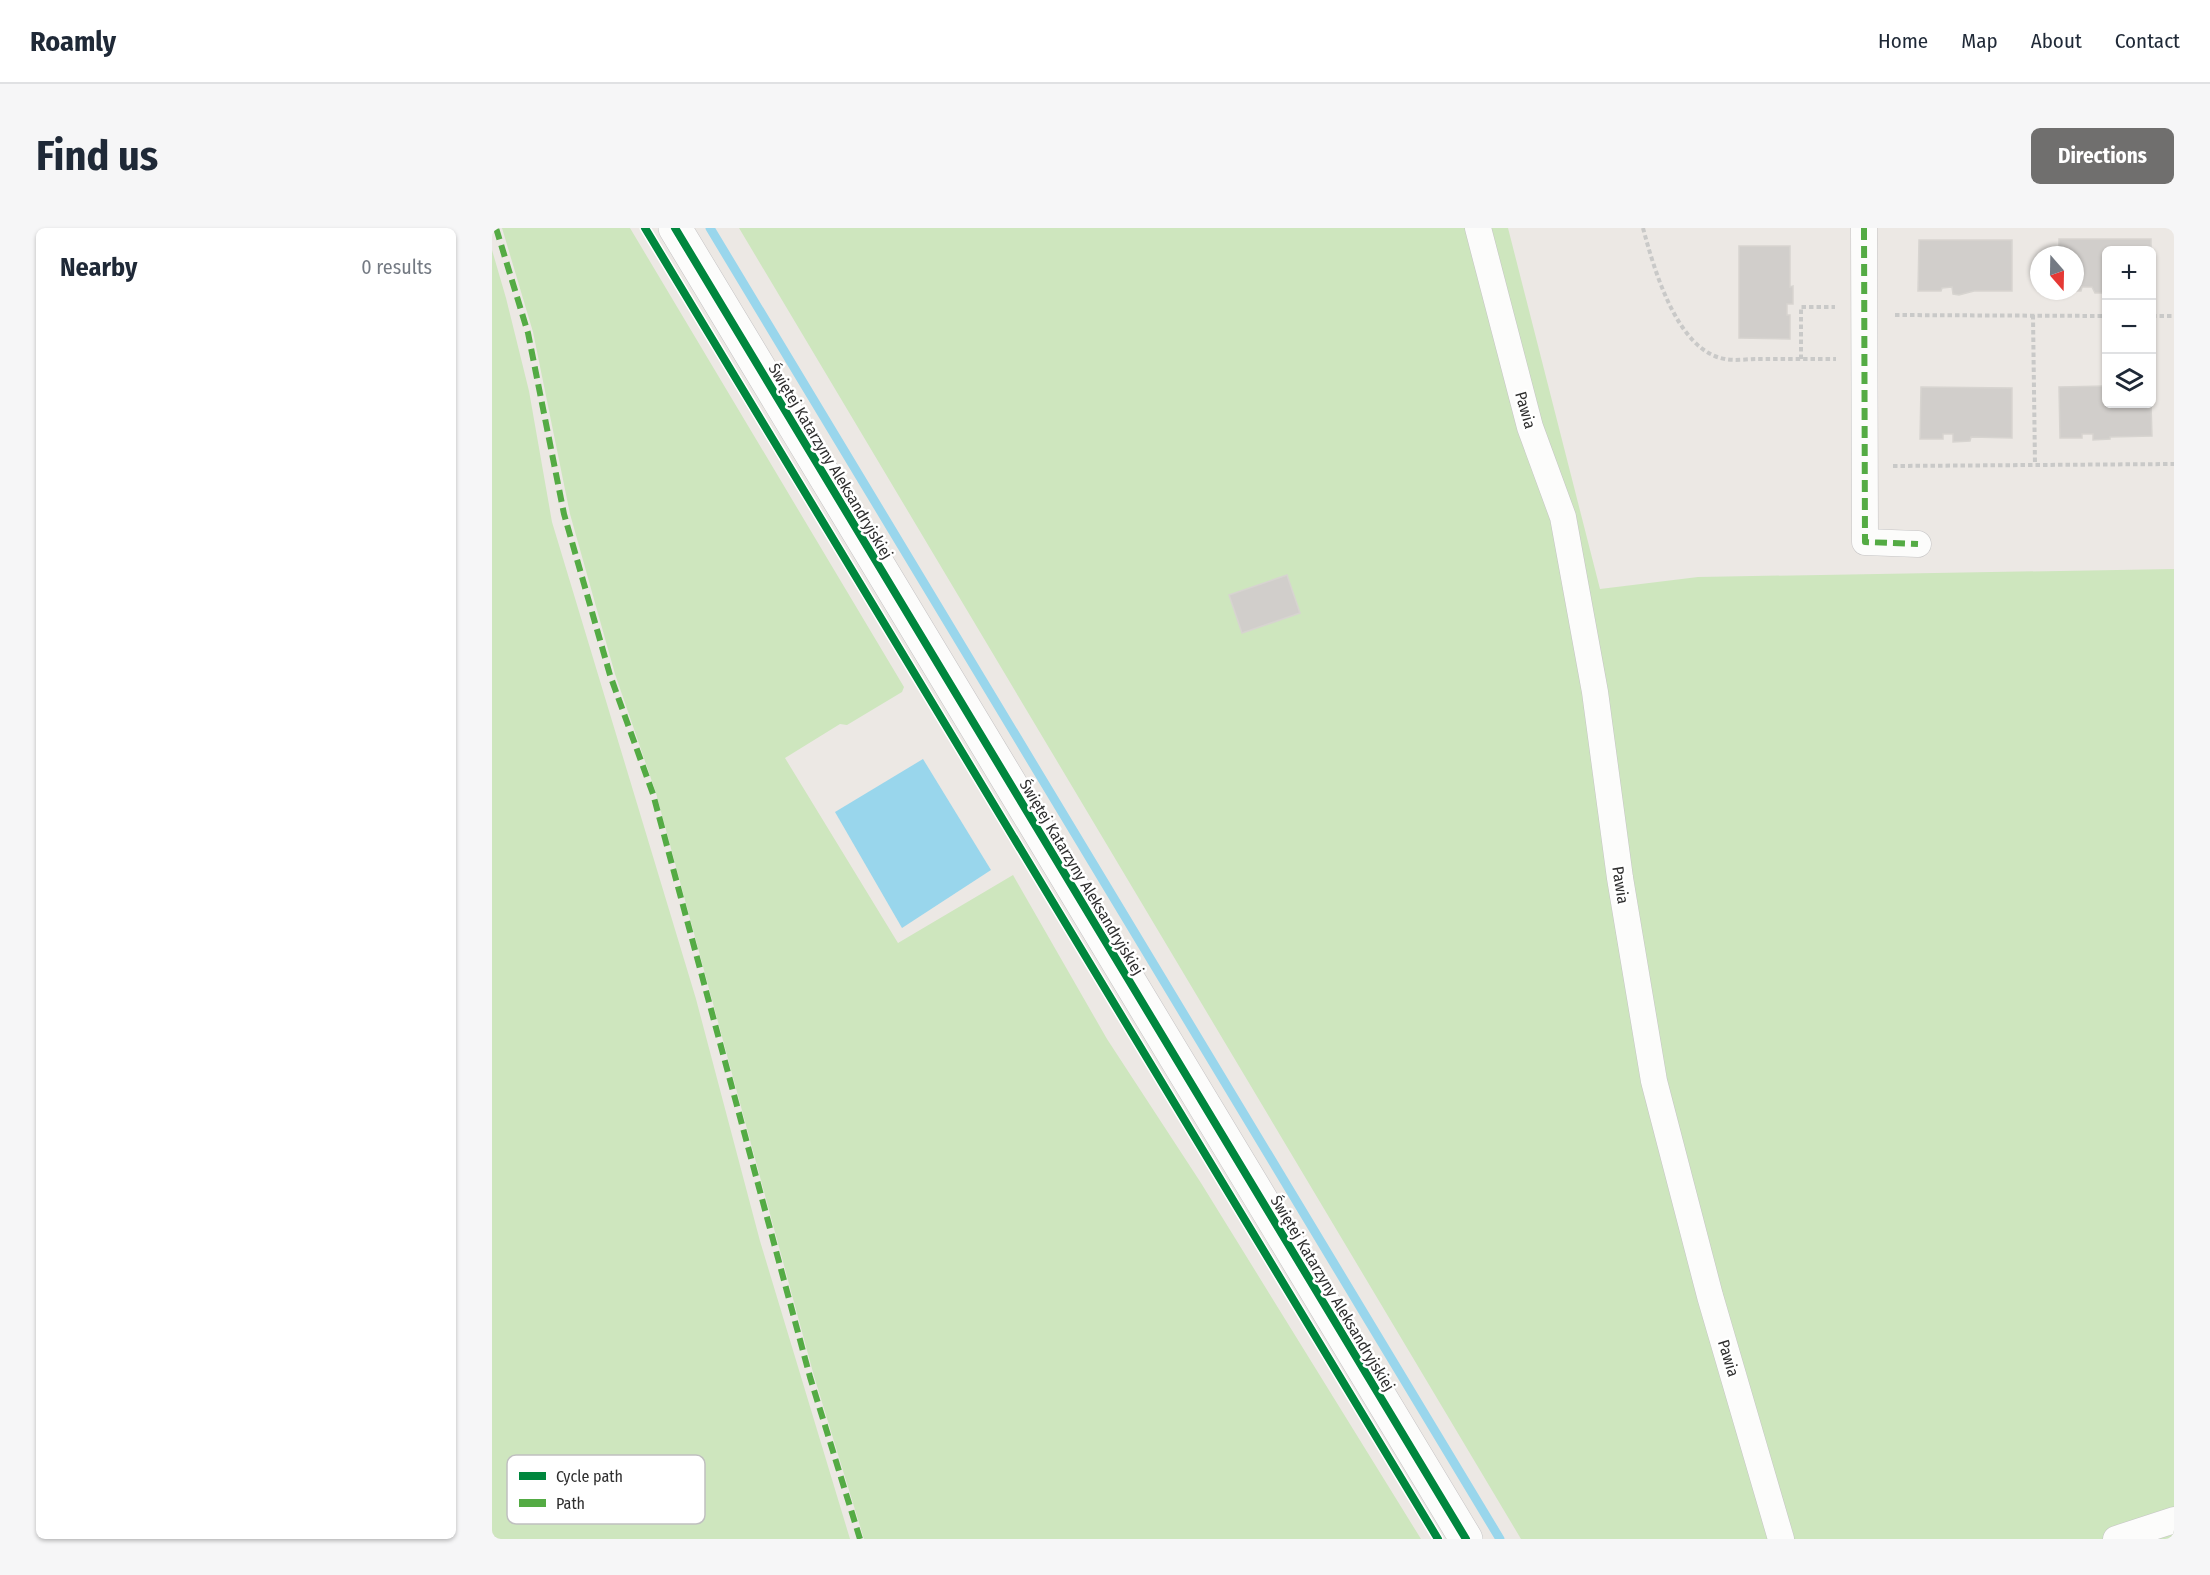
<!DOCTYPE html>
<html lang="en">
<head>
<meta charset="utf-8">
<style>
	body { margin:0; font-family:"Fira Sans Condensed",sans-serif; background:#f6f6f7; color:#1f2937 }
	.controls { position:absolute; right:18px; top:18px; display:grid; overflow:hidden; border-radius:9px; box-shadow:0 2px 4px #0004 }
	.controls button { width:54px; height:54px; display:grid; place-items:center; padding:0; border:0; border-bottom:2px solid #e0e1e3; background:#fff; color:#1f2937; font:30px sans-serif }
	.compass { position:absolute; left:1538px; top:18px; width:54px; height:54px; border-radius:50%; background:#fff; box-shadow:0 2px 4px #0004; rotate:160deg }
	.list { margin:0; padding:0; list-style:none }
	h2 { display:flex; justify-content:space-between; align-items:center; height:78px; margin:0; padding:0 24px; font-size:26px }
	h2 small { font-size:20px; font-weight:400; color:#747a83 }
	.icon { flex:none; width:33px; height:33px; fill:none; stroke:currentColor; stroke-width:2; stroke-linecap:round; stroke-linejoin:round }
	.map { position:relative; flex:none; width:1682px; height:1311px; overflow:hidden; border-radius:9px }
	header { display:flex; align-items:center; gap:36px; box-sizing:border-box; height:84px; padding:0 30px; background:#fff; border-bottom:2px solid #e0e1e3 }
	header strong { font-size:28px }
	nav { display:flex; gap:33px; margin-inline-start:auto; font-size:21px }
	.intro { display:flex; align-items:center; justify-content:space-between; box-sizing:border-box; height:144px; padding:0 36px }
	h1 { margin:0; font-size:42px }
	.button { padding:15px 27px; border-radius:9px; background:#706f6e; color:#fff; font-size:21px; font-weight:700 }
	main { display:flex; gap:36px; padding:0 36px }
	aside { flex:1; background:#fff; border-radius:9px; box-shadow:0 2px 4px #0004 }
	.map>svg:first-child { display:block }
	.green { fill:#cee6be }
	.water { fill:#99d6ec }
	.lines { fill:none; stroke-linecap:round; stroke-linejoin:round }
	.stream { stroke:#99d6ec; stroke-width:9 }
	.building { fill:#d1cecb; stroke:#d7d4d0; stroke-width:1.5 }
	.street-casing { stroke:#c5c4c5; stroke-width:27 }
	.secondary-casing { stroke:#c5c4c5; stroke-width:34 }
	.path { stroke:#c9c9c8; stroke-width:4; stroke-dasharray:4.5 3; stroke-linecap:butt }
	.street { stroke:#fcfcfb; stroke-width:26 }
	.secondary { stroke:#fcfcfb; stroke-width:33 }
	.quiet { stroke:#54ab44; stroke-width:6; stroke-dasharray:12 6; stroke-linecap:butt }
	.cycleway-casing { stroke:#fff; stroke-width:11 }
	.cycleway { stroke:#00873e; stroke-width:8 }
	.labels { text-anchor:middle; stroke-width:5; stroke-linejoin:round; paint-order:stroke }
	.street-label { font-size:16px; fill:#2e2e2e; stroke:#fff }
	.key { fill:#fff; stroke:#c0c0c0; stroke-width:1.5 }
	.key-label { font-size:16px; fill:#2e2e2e }
</style>
</head>
<body>
<header>
<strong>Roamly</strong>
<nav><a>Home</a><a>Map</a><a>About</a><a>Contact</a></nav>
</header>
<div class="intro"><h1>Find us</h1><a class="button">Directions</a></div>
<main>
<aside>
<h2>Nearby<small>0 results</small></h2>
<ul class="list">
</ul>
</aside>
<div class="map">
<svg width="1682" height="1311" viewBox="0 0 1682 1311">
	<rect width="100%" height="100%" fill="#ece8e4"/>
	<g class="green">
		<path d="M10,0H138L412,459L410,464L355,497L348,496L293,530L406,715L521,647L615,811L709,955L929,1311H372L322,1148L164,565L123,446L78,286L41,104Z"/>
		<path d="M247,0H1016L1108,361L1206,349L1682,341V1311H1029Z"/>
		<path d="M0,22L14,70L37,163L60,294L204,771L268,1013L358,1311H0Z"/>
	</g>
	<path class="water" d="M431,531L499,642L410,700L343,584Z"/>
	<g class="lines">
		<path class="stream" d="M218,0L1008,1311"/>
	</g>
	<g class="building">
		<path d="M1567,11H1659V22H1614V65H1603L1600,59H1590L1589,63H1583V27H1567Z"/>
		<path d="M1427,12H1520V63H1482L1467,67L1461,66L1460,59L1450,60L1449,63H1426Z"/>
		<path d="M1247,18H1298V59L1301,58V76H1295V87H1298V111L1247,110Z"/>
		<path d="M1614,158V176H1659L1660,208L1618,209V211L1601,212V206H1590V210H1568L1567,159Z"/>
		<path d="M1429,159L1520,160V210L1479,209L1478,213L1461,214V206H1451V211H1428Z"/>
		<path d="M795,347L808,385L750,405L737,367Z"/>
	</g>
	<g class="lines">
		<g class="street-casing">
			<g id="street">
				<path d="M986,0L1038,199L1071,289L1103,464L1128,650L1162,853L1218,1068L1289,1311"/>
				<path d="M1372,0L1373,314L1426,316"/>
				<path d="M1624,1311L1682,1292"/>
			</g>
		</g>
		<g class="secondary-casing">
			<path id="secondary" d="M183,0L974,1311"/>
		</g>
		<g class="path">
			<path d="M1151,0C1162,41 1185,123 1233,131C1243,133 1255,131 1265,131C1291,131 1317,131 1344,131"/>
			<path d="M1403,87L1614,88"/>
			<path d="M1541,87L1543,237"/>
			<path d="M1660,88H1682"/>
			<path d="M1309,131V79H1343"/>
			<path d="M1401,238L1682,236"/>
		</g>
		<use href="#street" class="street"/>
		<use href="#secondary" class="secondary"/>
		<g class="quiet">
			<path d="M4,0L36,105L72,286L118,447L161,566L318,1149L368,1311"/>
			<path d="M1372,0L1373,314L1426,316"/>
		</g>
		<g class="cycleway-casing">
			<g id="cycleway">
				<path d="M153,0L946,1311"/>
				<path d="M183,0L974,1311"/>
			</g>
		</g>
		<use href="#cycleway" class="cycleway"/>
	</g>
	<g class="labels">
		<g class="street-label">
			<text transform="translate(1034 182) rotate(74)" y="6">Pawia</text>
			<text transform="translate(339 233) rotate(59)" y="6">Świętej Katarzyny Aleksandryjskiej</text>
			<text transform="translate(590 649) rotate(59)" y="6">Świętej Katarzyny Aleksandryjskiej</text>
			<text transform="translate(1129 657) rotate(81)" y="6">Pawia</text>
			<text transform="translate(841 1065) rotate(59)" y="6">Świętej Katarzyny Aleksandryjskiej</text>
			<text transform="translate(1237 1130) rotate(73)" y="6">Pawia</text>
		</g>
	</g>
	<rect x="15" y="1227" width="198" height="69" rx="9" class="key"/>
	<rect x="27" y="1244" width="27" height="8" fill="#00873e"/>
	<rect x="27" y="1271" width="27" height="8" fill="#54ab44"/>
	<g class="key-label">
		<text x="64" y="1254">Cycle path</text>
		<text x="64" y="1281">Path</text>
	</g>
</svg>
<div class="controls">
<button>+</button>
<button>−</button>
<button><svg class="icon" aria-label="layers" viewBox="0 0 24 24"><path d="M12 4l9 5-9 5-9-5zM3 14l9 5 9-5"/></svg></button>
</div>
<svg class="compass" viewBox="-18 -18 36 36"><path d="M0-13l5 13h-10z" fill="#e53935"/><path d="M0 13l5-13h-10z" fill="#747a83"/></svg>
</div>
</main>
</body>
</html>
